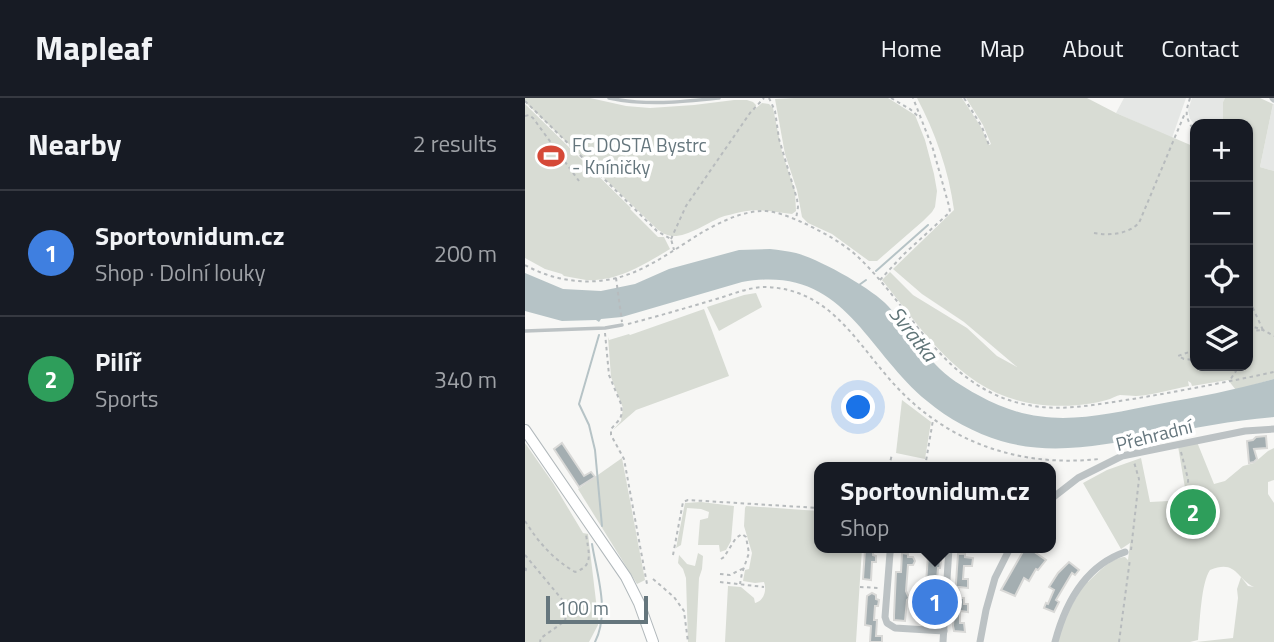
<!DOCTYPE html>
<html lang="en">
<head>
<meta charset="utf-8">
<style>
	body { margin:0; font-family:"Titillium Web",sans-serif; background:#20242c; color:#f1f3f6 }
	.controls { position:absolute; right:21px; top:21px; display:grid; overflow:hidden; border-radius:14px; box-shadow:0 2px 5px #0004 }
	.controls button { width:63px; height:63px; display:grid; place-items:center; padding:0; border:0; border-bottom:2px solid #363941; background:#171b24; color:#f1f3f6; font:35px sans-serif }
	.scale { position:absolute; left:21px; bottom:18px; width:102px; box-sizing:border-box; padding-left:7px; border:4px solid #65767d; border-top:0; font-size:19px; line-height:24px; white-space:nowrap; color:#65767d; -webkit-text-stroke:5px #fff; paint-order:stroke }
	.you { position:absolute; left:334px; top:310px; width:24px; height:24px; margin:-18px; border:5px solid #fff; border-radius:50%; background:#1a73e8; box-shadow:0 0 0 10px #1a73e833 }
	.badge { display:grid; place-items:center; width:46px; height:46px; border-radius:50%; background:#0b8043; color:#fff; font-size:23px; font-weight:700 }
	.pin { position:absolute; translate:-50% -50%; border:4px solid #fff; box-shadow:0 2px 7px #0006 }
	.popup { position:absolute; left:289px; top:364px; width:242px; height:91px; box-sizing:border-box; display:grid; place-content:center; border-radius:14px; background:#171b24; filter:drop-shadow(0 2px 5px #0005); font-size:23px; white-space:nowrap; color:#9ea1a6 }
	.popup b { font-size:26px; color:#f1f3f6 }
	.popup::after { content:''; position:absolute; left:50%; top:100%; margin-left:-14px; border:14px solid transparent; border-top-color:#171b24 }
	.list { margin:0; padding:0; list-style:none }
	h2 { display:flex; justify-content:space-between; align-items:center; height:91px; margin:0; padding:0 28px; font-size:30px }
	h2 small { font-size:23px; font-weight:400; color:#9ea1a6 }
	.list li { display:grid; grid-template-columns:46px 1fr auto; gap:21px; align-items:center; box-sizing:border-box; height:126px; padding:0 28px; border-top:2px solid #363941 }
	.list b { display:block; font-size:26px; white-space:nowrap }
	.list p { margin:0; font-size:23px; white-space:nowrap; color:#9ea1a6 }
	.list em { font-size:23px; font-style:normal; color:#9ea1a6 }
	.icon { flex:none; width:38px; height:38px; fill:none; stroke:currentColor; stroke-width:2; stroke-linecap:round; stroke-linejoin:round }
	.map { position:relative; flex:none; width:749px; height:544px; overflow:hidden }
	header { display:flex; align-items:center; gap:42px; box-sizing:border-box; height:98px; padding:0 35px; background:#171b24; border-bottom:2px solid #363941 }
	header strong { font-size:33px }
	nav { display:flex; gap:38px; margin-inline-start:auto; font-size:24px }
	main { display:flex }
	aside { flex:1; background:#171b24 }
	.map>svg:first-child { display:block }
	.built { fill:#e5e7e5 }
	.green { fill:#d8dcd4 }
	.water { fill:#b6c3c6 }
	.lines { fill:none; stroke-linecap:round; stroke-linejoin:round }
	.stream { stroke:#b6c3c6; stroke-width:2 }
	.building { fill:#a4aeb1; stroke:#d9d9d7; stroke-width:2 }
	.secondary-casing { stroke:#b1b8bb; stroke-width:12 }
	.path { stroke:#b7bbbd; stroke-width:2; stroke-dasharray:3.5 3.5; stroke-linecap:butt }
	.lane { stroke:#bcc2c4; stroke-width:3.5 }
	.street { stroke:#bcc2c4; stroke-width:7 }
	.secondary { stroke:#fff; stroke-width:10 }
	.labels { text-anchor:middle; stroke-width:7; stroke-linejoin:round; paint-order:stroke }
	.poi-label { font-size:19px; fill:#65767d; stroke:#fff; text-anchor:start }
	.street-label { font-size:19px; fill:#65767d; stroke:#fff }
	.water-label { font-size:21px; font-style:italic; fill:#607578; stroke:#fff }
</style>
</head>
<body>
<header>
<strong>Mapleaf</strong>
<nav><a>Home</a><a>Map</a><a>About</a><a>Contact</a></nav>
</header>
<main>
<aside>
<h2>Nearby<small>2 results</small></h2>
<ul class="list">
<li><span class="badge" style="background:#3f7fe0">1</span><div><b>Sportovnidum.cz</b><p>Shop · Dolní louky</p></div><em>200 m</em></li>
<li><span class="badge" style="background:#2e9e5b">2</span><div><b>Pilíř</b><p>Sports</p></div><em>340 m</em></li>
</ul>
</aside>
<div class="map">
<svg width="749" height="544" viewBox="0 0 749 544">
	<rect width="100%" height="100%" fill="#f7f7f5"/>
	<g class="built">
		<path d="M599,0H661L647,40L591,15Z"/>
		<path d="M667,0H700L698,4V26L670,27L665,21L663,12Z"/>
		<path d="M748,6H749V73L735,69Z"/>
	</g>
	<g class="green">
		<path d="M0,0H65L101,8L125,10L169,7L209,2H222L228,4L231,7L230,11L237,5L244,6L248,10L257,54L270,93L271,113L267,116C249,114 234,110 216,114C209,116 201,117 194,120C181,126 162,139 147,138C142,138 136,134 132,131L0,4Z"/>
		<path d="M269,0H363L390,17L400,42L409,76L412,93L410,109L407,114L398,123L352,163H344L307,136L283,125L277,119L272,92L260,56L250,1Z"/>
		<path d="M392,0H437L456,29L464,47L466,46L458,27L441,0H562L591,15L670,49V268H723V26H698V4L700,0H735L748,6L735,69L749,73V281L711,292L703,282L667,288L666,285L663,283L664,288C647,291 629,297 611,298C606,298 601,297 595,297C591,298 589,299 585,301C576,304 564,306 554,307C452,316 413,252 357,182L365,174L388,197L442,230L472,258L492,269L439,224L397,196L368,171L429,112C424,73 410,34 392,0Z"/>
		<path d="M0,6L106,110L105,111L133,139H139L145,151C120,166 92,184 61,182C54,181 46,179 39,178L37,176L20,171L0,160Z"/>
		<path d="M231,195L237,209L194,233L182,209L219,197Z"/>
		<path d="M179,211L204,278L111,312L88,332L96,323L98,310L86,279L83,239L84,242L104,236L105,237Z"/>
		<path d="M377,302L406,324L400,361L371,355Z"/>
		<path d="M672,344L689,386L700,383L718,368L729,365L743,353L749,350V382L743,384V396L749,405V544H671L708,540L713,500L712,491L716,479L723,488L729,489C711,480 711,461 685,472C676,485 675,524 673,542L665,544H533L538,522L561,483L563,484C574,474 585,460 600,459L603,462L605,445L596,451L558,385L582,372L616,360L625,404L662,402L653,348Z"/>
		<path d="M0,345L28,385L58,435L63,436L73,520V527L64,544H0Z"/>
		<path d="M97,360L120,482L112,486L53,391Z"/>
		<path d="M176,404L209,408L206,443L201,452L195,454L194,447H173L175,422L183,420L184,414L176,411L162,410L156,447L151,450L160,405Z"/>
		<path d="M221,408L294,413V450H337L331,544H200L203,488L216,489L229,500L230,505C239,503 242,492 239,484L230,485L218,483L220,472L224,471L227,455L219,428L220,410Z"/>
		<path d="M173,455L178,458L177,471L174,480L171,544H163L161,480L158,471L153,465L154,457L162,466L170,468Z"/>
	</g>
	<path class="water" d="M245,151C254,152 263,153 271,155C294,161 348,191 363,208C380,226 393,248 410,266C422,279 438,289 453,297C517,333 567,319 634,306C673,299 711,292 749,281V319C708,322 669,330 628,338C578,347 527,358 476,343C450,335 423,321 402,303C338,250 319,166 217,184L97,219L76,221L74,224L71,222L37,223L0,213V175L38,191L76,193L110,186L144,171L214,152Z"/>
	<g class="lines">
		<g class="stream">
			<path d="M351,173L403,127"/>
			<path d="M334,187L341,182"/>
			<path d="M74,237L54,306L64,327L70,352L77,428"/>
			<path d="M67,446C72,477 85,514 70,544"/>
		</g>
	</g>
	<g class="building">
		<path d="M741,338L742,350L729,351L732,361L729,364L724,365L722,343L728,342L731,339Z"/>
		<path d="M37,345L59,378L66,374L70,379L54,389L29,351Z"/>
		<path d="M344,450L348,453V457L351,458V464H347L346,482L338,481L340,452Z"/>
		<path d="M500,450H515L511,455L521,462L513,472L511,471L504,483L499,480L490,498L476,492Z"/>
		<path d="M377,455L383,456V459H388L390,463L388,467H383L381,493L384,500L382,502L380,523L369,522V517L371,474H376Z"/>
		<path d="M433,456H440V459L448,460L447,468H439L438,481H443V490L433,489L436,500H439V506H443V514L435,513V525H439L440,534L429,533L428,528Z"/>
		<path d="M403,458H414L413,463H416L415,470H413L412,482H414V489L407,488V485H401Z"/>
		<path d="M544,464L554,472L550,477L547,475L531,502L534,504L529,514L519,510L521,505L523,506L529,492L524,489L533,475Z"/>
		<path d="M347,495L351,497V501L354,502L353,508H350L349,522H352L351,538H357V544H345L346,528L340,527L342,498Z"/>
	</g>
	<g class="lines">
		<g class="secondary-casing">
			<path id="secondary" d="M0,332L101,479L114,505L128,544"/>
		</g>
		<g class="path">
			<path d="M244,0L250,13L254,41L272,101L273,109L271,121"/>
			<path d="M366,0L385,11L395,20"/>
			<path d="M439,0L457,29L464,47"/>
			<path d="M665,0C660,16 660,19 670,34"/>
			<path d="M0,3L132,133L146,141L149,152"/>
			<path d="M0,18L4,17L8,20L54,83"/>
			<path d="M569,135C585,138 603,136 614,125L660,15"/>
			<path d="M146,141L161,108L225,15L239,0"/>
			<path d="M0,167C32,185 72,189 107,175C130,166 155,148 176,135C195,124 219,112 241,113C255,114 269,121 281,126C299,135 316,144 331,157C388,210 418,291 503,307C538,314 573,306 608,301C655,293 702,284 749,274"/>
			<path d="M91,180L97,224"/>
			<path d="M355,182L378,157L425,114L424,108L408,51L388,0"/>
			<path d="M723,205L726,206L738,232L723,233"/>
			<path d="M103,226C134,218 164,209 195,200C210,195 226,189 241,189C301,191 327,237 361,277C415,342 490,370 574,361"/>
			<path d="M723,227L738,232L749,238"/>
			<path d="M80,235L84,277L96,306L97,315L95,321L86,331V337L99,361L122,486"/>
			<path d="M670,254H664L653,258L659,261L670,262"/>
			<path d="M705,268L710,270L711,273L705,282"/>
			<path d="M656,354L663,381L664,408"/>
			<path d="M364,369L367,356"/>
			<path d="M400,369L408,322"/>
			<path d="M0,423C14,445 28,461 50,474C70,468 63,453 61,436"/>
			<path d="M606,452L614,381L609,364"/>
			<path d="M0,457L40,505L42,512L40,523L16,540L15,544"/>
			<path d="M148,457L158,404L163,402L294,410"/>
			<path d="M196,461L199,459L211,440L217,436L221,439L224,455L217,475L215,486"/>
			<path d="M0,470L1,471L0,476"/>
			<path d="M195,476L205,477L219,470"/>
			<path d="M128,481L149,499L159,513L163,544"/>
			<path d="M195,484L239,489"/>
			<path d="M335,489L354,490"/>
			<path d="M594,544L605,461"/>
		</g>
		<g class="lane">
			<path d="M84,0C121,8 157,4 194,0"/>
			<path d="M0,233L80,230L97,227"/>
		</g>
		<g class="street">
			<path d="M748,0L749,1"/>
			<path d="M526,401L553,380L597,358L720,333L749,331"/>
			<path d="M367,450L365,455L360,519L362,525L370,530L419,533"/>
			<path d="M418,544L424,450"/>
			<path d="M455,544L461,512L470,480L485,450"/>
			<path d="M530,544C540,506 560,468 600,454"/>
		</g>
		<use href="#secondary" class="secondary"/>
	</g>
	<defs>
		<g id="stadium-bare" transform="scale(2.1)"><path d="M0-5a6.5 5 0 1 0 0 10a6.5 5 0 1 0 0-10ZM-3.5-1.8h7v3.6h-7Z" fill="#d54937" stroke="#fff" stroke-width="2.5" paint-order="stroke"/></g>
	</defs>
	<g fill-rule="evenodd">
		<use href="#stadium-bare" x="26" y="58"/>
	</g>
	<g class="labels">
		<g class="poi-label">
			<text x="47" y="54">FC DOSTA Bystrc<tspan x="47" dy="22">- Kníničky</tspan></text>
		</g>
		<g class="street-label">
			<text transform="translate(629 337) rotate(-14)" y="7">Přehradní</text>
		</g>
		<g class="water-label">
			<text transform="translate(388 236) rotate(52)" y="7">Svratka</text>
		</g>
	</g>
</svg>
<div class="controls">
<button>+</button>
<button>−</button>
<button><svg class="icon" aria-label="locate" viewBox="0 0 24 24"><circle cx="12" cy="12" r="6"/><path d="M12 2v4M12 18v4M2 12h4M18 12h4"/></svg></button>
<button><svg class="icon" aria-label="layers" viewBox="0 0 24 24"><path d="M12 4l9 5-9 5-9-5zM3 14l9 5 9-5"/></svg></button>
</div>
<div class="scale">100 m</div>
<div class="you"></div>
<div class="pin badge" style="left:410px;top:504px;background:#3f7fe0">1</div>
<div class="popup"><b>Sportovnidum.cz</b>Shop</div>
<div class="pin badge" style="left:668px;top:414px;background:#2e9e5b">2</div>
</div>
</main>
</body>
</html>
